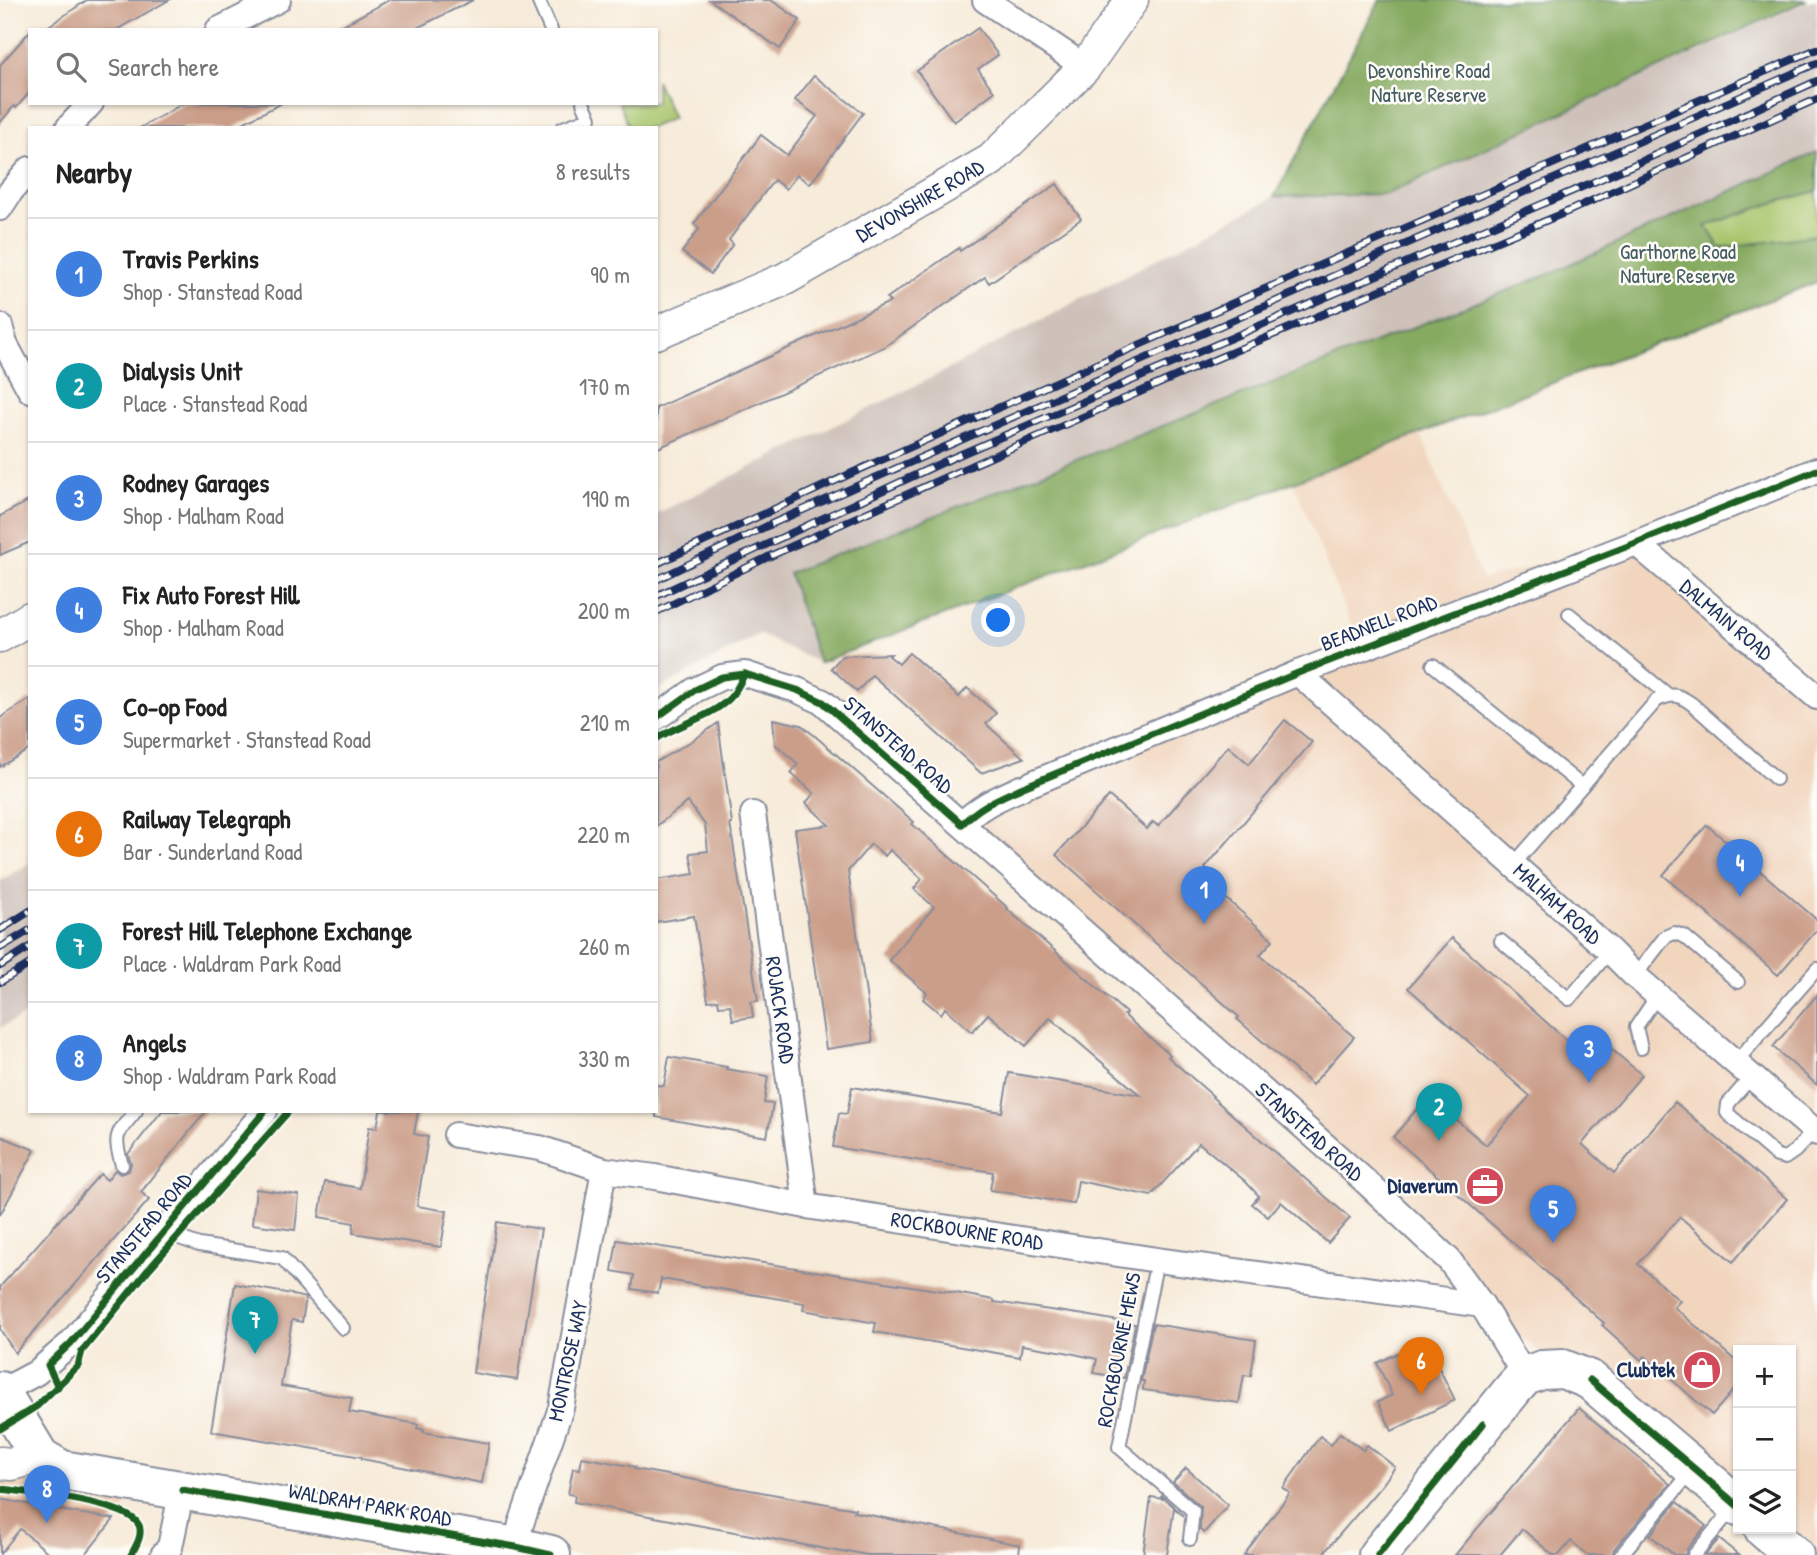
<!DOCTYPE html>
<html lang="en">
<head>
<meta charset="utf-8">
<style>
	body { margin:0; font-family:"Patrick Hand",sans-serif; background:#f6f6f6; color:#222 }
	.controls { position:absolute; right:21px; bottom:21px; display:grid; overflow:hidden; border-radius:0px; box-shadow:0 2px 5px #0004 }
	.controls button { width:63px; height:63px; display:grid; place-items:center; padding:0; border:0; border-bottom:2px solid #e0e0e0; background:#fff; color:#222; font:35px sans-serif }
	.you { position:absolute; left:999px; top:621px; width:24px; height:24px; margin:-18px; border:5px solid #fff; border-radius:50%; background:#1a73e8; box-shadow:0 0 0 10px #1a73e833 }
	.badge { display:grid; place-items:center; width:46px; height:46px; border-radius:50%; background:#7c3aed; color:#fff; font-size:23px; font-weight:700 }
	.pin { position:absolute; translate:-50% -58px; filter:drop-shadow(0 2px 4px #0008) }
	.pin::after { content:''; position:absolute; top:37px; width:24px; height:21px; background:inherit; clip-path:polygon(0 0,100% 0,50% 100%) }
	.list { margin:0; padding:0; list-style:none }
	h2 { display:flex; justify-content:space-between; align-items:center; height:91px; margin:0; padding:0 28px; font-size:30px }
	h2 small { font-size:23px; font-weight:400; color:#767676 }
	.list li { display:grid; grid-template-columns:46px 1fr auto; gap:21px; align-items:center; box-sizing:border-box; height:112px; padding:0 28px; border-top:2px solid #e0e0e0 }
	.list b { display:block; font-size:26px; white-space:nowrap }
	.list p { margin:0; font-size:23px; white-space:nowrap; color:#767676 }
	.list em { font-size:23px; font-style:normal; color:#767676 }
	.icon { flex:none; width:38px; height:38px; fill:none; stroke:currentColor; stroke-width:2; stroke-linecap:round; stroke-linejoin:round }
	.map { position:relative; flex:none; width:1817px; height:1555px; overflow:hidden }
	.search { position:absolute; background:#fff; box-shadow:0 2px 5px #0004; left:28px; top:28px; width:630px; height:77px; display:flex; align-items:center; gap:18px; box-sizing:border-box; padding:0 24px; border-radius:0px; color:#767676; font-size:26px }
	.panel { position:absolute; background:#fff; box-shadow:0 2px 5px #0004; left:28px; top:126px; width:630px; height:987px; border-radius:0px }
	.map>svg:first-child { display:block }
	.built { fill:#f1d5bd }
	.industrial { fill:#cec1ba }
	.green { fill:#a8c56c; stroke:#627a65; stroke-width:2 }
	.forest { fill:#86aa60; stroke:#506c5f; stroke-width:2 }
	.building { fill:#cb9e89 }
	.lines { fill:none; stroke-linecap:round; stroke-linejoin:round }
	.service-casing { stroke:#898d9c; stroke-width:16 }
	.minor-casing { stroke:#898d9c; stroke-width:28 }
	.tertiary-casing { stroke:#898d9c; stroke-width:35 }
	.trunk-casing { stroke:#898d9c; stroke-width:42 }
	.service { stroke:#fff; stroke-width:12 }
	.minor { stroke:#fff; stroke-width:24 }
	.tertiary { stroke:#fff; stroke-width:32 }
	.trunk { stroke:#fff; stroke-width:38 }
	.rail-casing { stroke:#1b2f5e; stroke-width:8 }
	.rail { stroke:#fdfcf7; stroke-width:5; stroke-dasharray:16; stroke-linecap:butt }
	.cycleway-casing { stroke:#fdfcf7; stroke-width:11 }
	.cycleway { stroke:#1b5e20; stroke-width:7 }
	.labels { text-anchor:middle; stroke-width:5; stroke-linejoin:round; paint-order:stroke }
	.park-label { font-size:21px; fill:#455c62; stroke:#fdfcf7 }
	.street-label { font-size:21px; fill:#1b2f5e; stroke:#fdfcf7 }
	.poi-label { font-size:21px; font-weight:bold; fill:#1b2f5e; stroke:#fdfcf7; text-anchor:end }
</style>
</head>
<body>
<div class="map">
<svg width="1817" height="1555" viewBox="0 0 1817 1555">
	<rect width="100%" height="100%" fill="#fdfcf7"/>
	<filter id="ink" filterUnits="userSpaceOnUse"><feTurbulence type="fractalNoise" baseFrequency=".0143" numOctaves="2"/><feDisplacementMap in="SourceGraphic" scale="14" xChannelSelector="R" yChannelSelector="G"/><feConvolveMatrix kernelMatrix="1 2 1 2 8 2 1 2 1" color-interpolation-filters="sRGB"/></filter>
	<filter id="wash" filterUnits="userSpaceOnUse"><feTurbulence type="fractalNoise" baseFrequency=".00686" numOctaves="4" result="noise"/><feDisplacementMap in="SourceGraphic" scale="28" xChannelSelector="R" yChannelSelector="G"/><feGaussianBlur stdDeviation="1.57" result="paint"/><feColorMatrix in="noise" values="0 0 0 0 0 0 0 0 0 0 0 0 0 0 0 0 0 1.4 0 .05"/><feComposite in="paint" operator="in"/></filter>
	<g filter="url(#wash)">
		<rect width="100%" height="100%" fill="#f7ebd9"/>
		<g class="built">
			<path d="M1420,433L1482,579L1636,543L1817,697V1555H1788L1791,1529V1350H1738V1514L1482,1305L962,824L1298,673L1352,628L1294,483Z"/>
			<path d="M0,1453L9,1478L128,1504L87,1555H0Z"/>
		</g>
		<g class="industrial">
			<path d="M1812,0H1817V152L1549,274L789,573L819,663L759,634L656,691V514L941,373L1274,197L1387,194Z"/>
			<path d="M30,863V1012L0,1028V881Z"/>
		</g>
		<g class="green">
			<path d="M656,80L673,118L650,128H629L619,103H656Z"/>
			<path d="M1817,191V235L1720,248L1706,226L1769,204Z"/>
		</g>
		<g class="forest">
			<path d="M1380,0H1807L1387,194L1274,197Z"/>
			<path d="M1817,152V191L1769,204L1706,226L1720,248L1817,235V282L819,663L789,573L1549,274Z"/>
		</g>
		<g id="blocks">
			<g class="building">
				<path d="M87,0H169L116,30H43Z"/>
				<path d="M389,0H473L413,30H334Z"/>
				<path d="M710,0H771L800,20L780,49Z"/>
				<path d="M978,28L998,55L978,69L994,92L954,122L917,71Z"/>
				<path d="M30,31V92L16,108L14,106L0,123V65Z"/>
				<path d="M814,76L863,113L810,184L797,175L786,189L774,180L729,240L733,244L711,274L682,252L699,229L694,224L761,135L787,155L817,116L795,100Z"/>
				<path d="M184,103H282L233,128H140Z"/>
				<path d="M1057,184L1081,219L989,283L985,277L884,347L656,449V408L890,302L887,298L959,248L960,251Z"/>
				<path d="M30,500V542L0,555V516Z"/>
				<path d="M909,653L959,697L967,688L996,713L986,724L1024,758L981,773L872,675L857,692L831,668L842,656L891,654L889,656L899,664Z"/>
				<path d="M30,699V749L0,767V718Z"/>
				<path d="M773,719L801,725L815,736L914,822L912,824L1008,908L1007,909L1126,1013L1124,1015L1170,1055L1168,1057L1213,1096L1212,1097L1350,1218L1328,1243L1281,1202L1268,1217L1252,1204L1259,1196L1245,1181L1199,1143L1151,1196L1078,1181L1074,1204L990,1190L993,1172L833,1147L839,1113L847,1114L852,1087L1002,1112L1009,1073L1140,1095L1050,1018L1026,1046L988,1014L972,1032L945,1008L941,1014L923,999L927,993L889,960L934,907L914,889L922,879L890,850L885,856L871,844L848,871L873,1042L826,1049L795,829L829,825L806,803L814,793L791,773L798,764L775,744Z"/>
				<path d="M1285,720L1312,742L1205,868L1227,887L1221,894L1273,940L1260,955L1354,1037L1312,1085L1237,1019L1239,1017L1056,855L1109,796L1147,829L1153,822L1158,826L1228,746L1249,764Z"/>
				<path d="M718,723L732,824H730L758,1001L751,1002L753,1017L733,1020L730,1005L719,1006L718,1000L708,1001L694,916L656,922V880L694,874L690,853L708,851L705,825L688,802L656,826V762L695,739Z"/>
				<path d="M1707,825L1817,920V930L1778,975L1663,875Z"/>
				<path d="M1452,938L1574,1047L1589,1030L1642,1075L1582,1144L1614,1173L1675,1102L1787,1199L1733,1262L1680,1217L1638,1264L1680,1301L1674,1307L1738,1363V1385L1712,1415L1645,1356L1641,1360L1602,1325L1604,1323L1393,1137L1428,1096L1486,1145L1530,1096L1408,988Z"/>
				<path d="M1817,995V1085L1773,1047Z"/>
				<path d="M669,1057L727,1067L726,1069L768,1076L764,1103L773,1104L767,1137L656,1117V1085L664,1086Z"/>
				<path d="M162,1111H206L141,1192L149,1200L15,1353L0,1329V1287L100,1174L107,1180L115,1170L120,1174L129,1171L131,1163L128,1154Z"/>
				<path d="M380,1111H418L414,1134L428,1137L417,1206L447,1211L441,1247L353,1233L354,1223L319,1217L325,1182L360,1188L369,1127L377,1128Z"/>
				<path d="M0,1136L35,1150L0,1215Z"/>
				<path d="M256,1189L299,1195L295,1230L252,1224Z"/>
				<path d="M497,1222L541,1229L517,1380L473,1373Z"/>
				<path d="M617,1240L956,1293L994,1300V1302L1085,1315L1135,1324L1124,1378L1094,1373L1097,1359L1065,1352L1022,1345L1020,1357L874,1332L876,1323L803,1310L804,1303L661,1279L658,1293L632,1289L634,1275L612,1271Z"/>
				<path d="M235,1284L292,1294V1295L306,1298L302,1322L292,1320L281,1386L352,1398L349,1412L418,1424L417,1428L424,1430L423,1432L489,1443L482,1483L362,1459V1457L211,1431Z"/>
				<path d="M1153,1324L1256,1340L1251,1376L1244,1375L1239,1403L1143,1390L1144,1381H1141Z"/>
				<path d="M1425,1344L1432,1359L1434,1358L1455,1400L1392,1431L1378,1402L1392,1395L1377,1363L1415,1345L1416,1348Z"/>
				<path d="M1579,1408L1670,1484L1614,1549L1612,1555H1587L1571,1541L1559,1555H1553L1522,1529L1500,1555H1455Z"/>
				<path d="M1340,1433L1363,1450L1367,1445L1395,1467L1383,1484L1322,1555H1244L1290,1493L1283,1488L1320,1436L1331,1445Z"/>
				<path d="M582,1457L635,1467L634,1469L855,1509L854,1512L1020,1545L1019,1555H867L847,1551V1553L574,1502L575,1495L568,1494L573,1468L580,1469Z"/>
				<path d="M1186,1468L1228,1505L1204,1533L1200,1530L1201,1507L1173,1482Z"/>
				<path d="M1162,1496L1184,1516L1174,1508L1167,1555H1143L1151,1497L1163,1499L1161,1497Z"/>
				<path d="M0,1499L65,1511L114,1519L85,1555H51L20,1529L0,1554Z"/>
				<path d="M1677,1502L1706,1526L1687,1549L1685,1555H1674L1650,1535Z"/>
				<path d="M1719,1539L1739,1555H1705Z"/>
			</g>
		</g>
	</g>
	<g filter="url(#ink)">
		<use href="#blocks" fill-opacity="0" stroke="#898d9c" stroke-width="2"/>
		<g class="lines">
			<g class="service-casing">
				<g id="service">
					<path d="M538,0L551,30"/>
					<path d="M563,128L590,118L583,103"/>
					<path d="M1569,614L1668,695"/>
					<path d="M1433,665L1582,786"/>
					<path d="M1513,865L1657,700C1674,693 1678,694 1692,704L1776,779"/>
					<path d="M1501,941L1569,999L1610,951"/>
					<path d="M1635,976L1665,937L1674,933L1684,936L1738,982"/>
					<path d="M1641,1048L1636,1027L1657,996"/>
					<path d="M1735,1063L1817,969"/>
					<path d="M1751,1077L1728,1104L1727,1113L1777,1156L1785,1158L1795,1151L1814,1131"/>
					<path d="M122,1165C113,1134 116,1135 136,1111"/>
					<path d="M163,1232L199,1245L282,1258L343,1328"/>
					<path d="M1157,1260L1119,1447L1193,1511L1190,1539"/>
					<path d="M1621,1555L1692,1471"/>
					<path d="M1694,1555L1734,1507"/>
				</g>
			</g>
			<g class="minor-casing">
				<g id="minor">
					<path d="M985,0L1085,67"/>
					<path d="M218,30L278,0"/>
					<path d="M68,128L91,103"/>
					<path d="M0,208L11,191L30,169"/>
					<path d="M0,326L5,344L30,390"/>
					<path d="M1636,543L1817,697"/>
					<path d="M1298,673L1610,951L1635,976L1817,1133"/>
					<path d="M656,718L695,690L722,677L745,674L797,690L823,702L1365,1181L1449,1260L1482,1305L1525,1376"/>
					<path d="M1033,783L1298,673L1636,543L1817,470"/>
					<path d="M753,814L806,1206"/>
					<path d="M962,824C981,805 997,799 1021,788"/>
					<path d="M456,1135L540,1148L604,1170L655,1177L806,1206L1157,1260L1482,1305"/>
					<path d="M0,1392L36,1373L71,1343L265,1111"/>
					<path d="M516,1547L521,1524L561,1408L604,1170"/>
					<path d="M163,1555L170,1547L182,1490"/>
				</g>
			</g>
			<g class="tertiary-casing">
				<g id="tertiary">
					<path d="M656,333L785,279L991,160L1085,67L1132,0"/>
					<path d="M0,636L30,618"/>
					<path d="M0,1463L12,1464L40,1457"/>
				</g>
			</g>
			<g class="trunk-casing">
				<g id="trunk">
					<path d="M0,1391L40,1457L62,1470L516,1547L551,1555"/>
					<path d="M1764,1529L1794,1555"/>
					<path d="M1378,1555L1514,1388L1525,1376L1542,1370L1563,1369L1590,1380L1738,1506"/>
				</g>
			</g>
			<use href="#service" class="service"/>
			<use href="#minor" class="minor"/>
			<use href="#tertiary" class="tertiary"/>
			<use href="#trunk" class="trunk"/>
			<g class="rail-casing">
				<g id="rail">
					<path d="M656,564L852,473L1258,292L1817,49"/>
					<path d="M656,580L767,526L904,465L1817,63"/>
					<path d="M656,596L952,458L1633,165L1817,81"/>
					<path d="M656,612L768,557L977,463L1218,358L1569,211L1817,99"/>
					<path d="M0,930L30,911"/>
					<path d="M0,948L30,930"/>
					<path d="M0,966L30,947"/>
					<path d="M0,982L30,964"/>
				</g>
			</g>
			<use href="#rail" class="rail"/>
			<g class="cycleway-casing">
				<g id="cycleway">
					<path d="M656,718L695,690L722,677L745,674L797,690L823,702L962,824C981,805 997,799 1021,788L1298,673L1636,543L1817,470"/>
					<path d="M656,739C678,725 713,716 730,698C736,692 740,682 745,674"/>
					<path d="M1590,1380L1738,1506"/>
					<path d="M58,1387L48,1365L71,1343L265,1111"/>
					<path d="M0,1429L37,1406L78,1366L82,1351L148,1270L289,1111"/>
					<path d="M0,1489C26,1492 127,1502 139,1525C143,1535 136,1546 131,1555"/>
					<path d="M182,1490L516,1547L551,1555"/>
					<path d="M1378,1555L1483,1424"/>
				</g>
			</g>
			<use href="#cycleway" class="cycleway"/>
		</g>
	</g>
	<defs>
		<g id="office-disc" transform="scale(2.0125)"><circle r="9.5" fill="#d1495b" stroke="#fdfcf7"/><path d="M-6-3h4V-5.5h4V-3h4V5H-6ZM-1-4.5V-3h2v-1.5ZM-6 0V1H6V0Z" fill="#fff"/></g>
		<g id="shop-disc" transform="scale(2.0125)"><circle r="9.5" fill="#d1495b" stroke="#fdfcf7"/><path d="M-5-2.5h2.3a2.7 3.5 0 0 1 5.4 0H5L5.5 6h-11ZM-1.5-2.5h3a1.5 2.3 0 0 0-3 0Z" fill="#fff"/></g>
	</defs>
	<g fill-rule="evenodd">
		<use href="#office-disc" x="1485" y="1186"/>
		<use href="#shop-disc" x="1702" y="1370"/>
	</g>
	<g class="labels">
		<g class="park-label">
			<text x="1429" y="78">Devonshire Road<tspan x="1429" dy="24">Nature Reserve</tspan></text>
			<text x="1678" y="259">Garthorne Road<tspan x="1678" dy="24">Nature Reserve</tspan></text>
		</g>
		<g class="street-label">
			<text transform="translate(920 201) rotate(-30)" y="7">DEVONSHIRE ROAD</text>
			<text transform="translate(1726 620) rotate(40)" y="7">DALMAIN ROAD</text>
			<text transform="translate(1379 623) rotate(-21)" y="7">BEADNELL ROAD</text>
			<text transform="translate(898 745) rotate(41)" y="7">STANSTEAD ROAD</text>
			<text transform="translate(1557 904) rotate(42)" y="7">MALHAM ROAD</text>
			<text transform="translate(780 1010) rotate(82)" y="7">ROJACK ROAD</text>
			<text transform="translate(1309 1132) rotate(42)" y="7">STANSTEAD ROAD</text>
			<text transform="translate(144 1228) rotate(-50)" y="7">STANSTEAD ROAD</text>
			<text transform="translate(967 1231) rotate(9)" y="7">ROCKBOURNE ROAD</text>
			<text transform="translate(1119 1350) rotate(-79)" y="7">ROCKBOURNE MEWS</text>
			<text transform="translate(568 1361) rotate(-78)" y="7">MONTROSE WAY</text>
			<text transform="translate(370 1505) rotate(10)" y="7">WALDRAM PARK ROAD</text>
		</g>
		<g class="poi-label">
			<text x="1458" y="1193">Diaverum</text>
			<text x="1675" y="1377">Clubtek</text>
		</g>
	</g>
</svg>
<div class="controls">
<button>+</button>
<button>−</button>
<button><svg class="icon" aria-label="layers" viewBox="0 0 24 24"><path d="M12 4l9 5-9 5-9-5zM3 14l9 5 9-5"/></svg></button>
</div>
<div class="you"></div>
<div class="pin badge" style="left:1204px;top:924px;background:#3f7fe0">1</div>
<div class="pin badge" style="left:1439px;top:1141px;background:#0f9aa8">2</div>
<div class="pin badge" style="left:1589px;top:1083px;background:#3f7fe0">3</div>
<div class="pin badge" style="left:1740px;top:897px;background:#3f7fe0">4</div>
<div class="pin badge" style="left:1553px;top:1243px;background:#3f7fe0">5</div>
<div class="pin badge" style="left:1421px;top:1395px;background:#e8710a">6</div>
<div class="pin badge" style="left:255px;top:1354px;background:#0f9aa8">7</div>
<div class="pin badge" style="left:47px;top:1523px;background:#3f7fe0">8</div>
<div class="search"><svg class="icon" aria-label="search" viewBox="0 0 24 24"><circle cx="10" cy="10" r="6"/><path d="M15 15l6 6"/></svg>Search here</div>
<section class="panel">
<h2>Nearby<small>8 results</small></h2>
<ul class="list">
<li><span class="badge" style="background:#3f7fe0">1</span><div><b>Travis Perkins</b><p>Shop · Stanstead Road</p></div><em>90 m</em></li>
<li><span class="badge" style="background:#0f9aa8">2</span><div><b>Dialysis Unit</b><p>Place · Stanstead Road</p></div><em>170 m</em></li>
<li><span class="badge" style="background:#3f7fe0">3</span><div><b>Rodney Garages</b><p>Shop · Malham Road</p></div><em>190 m</em></li>
<li><span class="badge" style="background:#3f7fe0">4</span><div><b>Fix Auto Forest Hill</b><p>Shop · Malham Road</p></div><em>200 m</em></li>
<li><span class="badge" style="background:#3f7fe0">5</span><div><b>Co-op Food</b><p>Supermarket · Stanstead Road</p></div><em>210 m</em></li>
<li><span class="badge" style="background:#e8710a">6</span><div><b>Railway Telegraph</b><p>Bar · Sunderland Road</p></div><em>220 m</em></li>
<li><span class="badge" style="background:#0f9aa8">7</span><div><b>Forest Hill Telephone Exchange</b><p>Place · Waldram Park Road</p></div><em>260 m</em></li>
<li><span class="badge" style="background:#3f7fe0">8</span><div><b>Angels</b><p>Shop · Waldram Park Road</p></div><em>330 m</em></li>
</ul>
</section>
</div>
</body>
</html>
